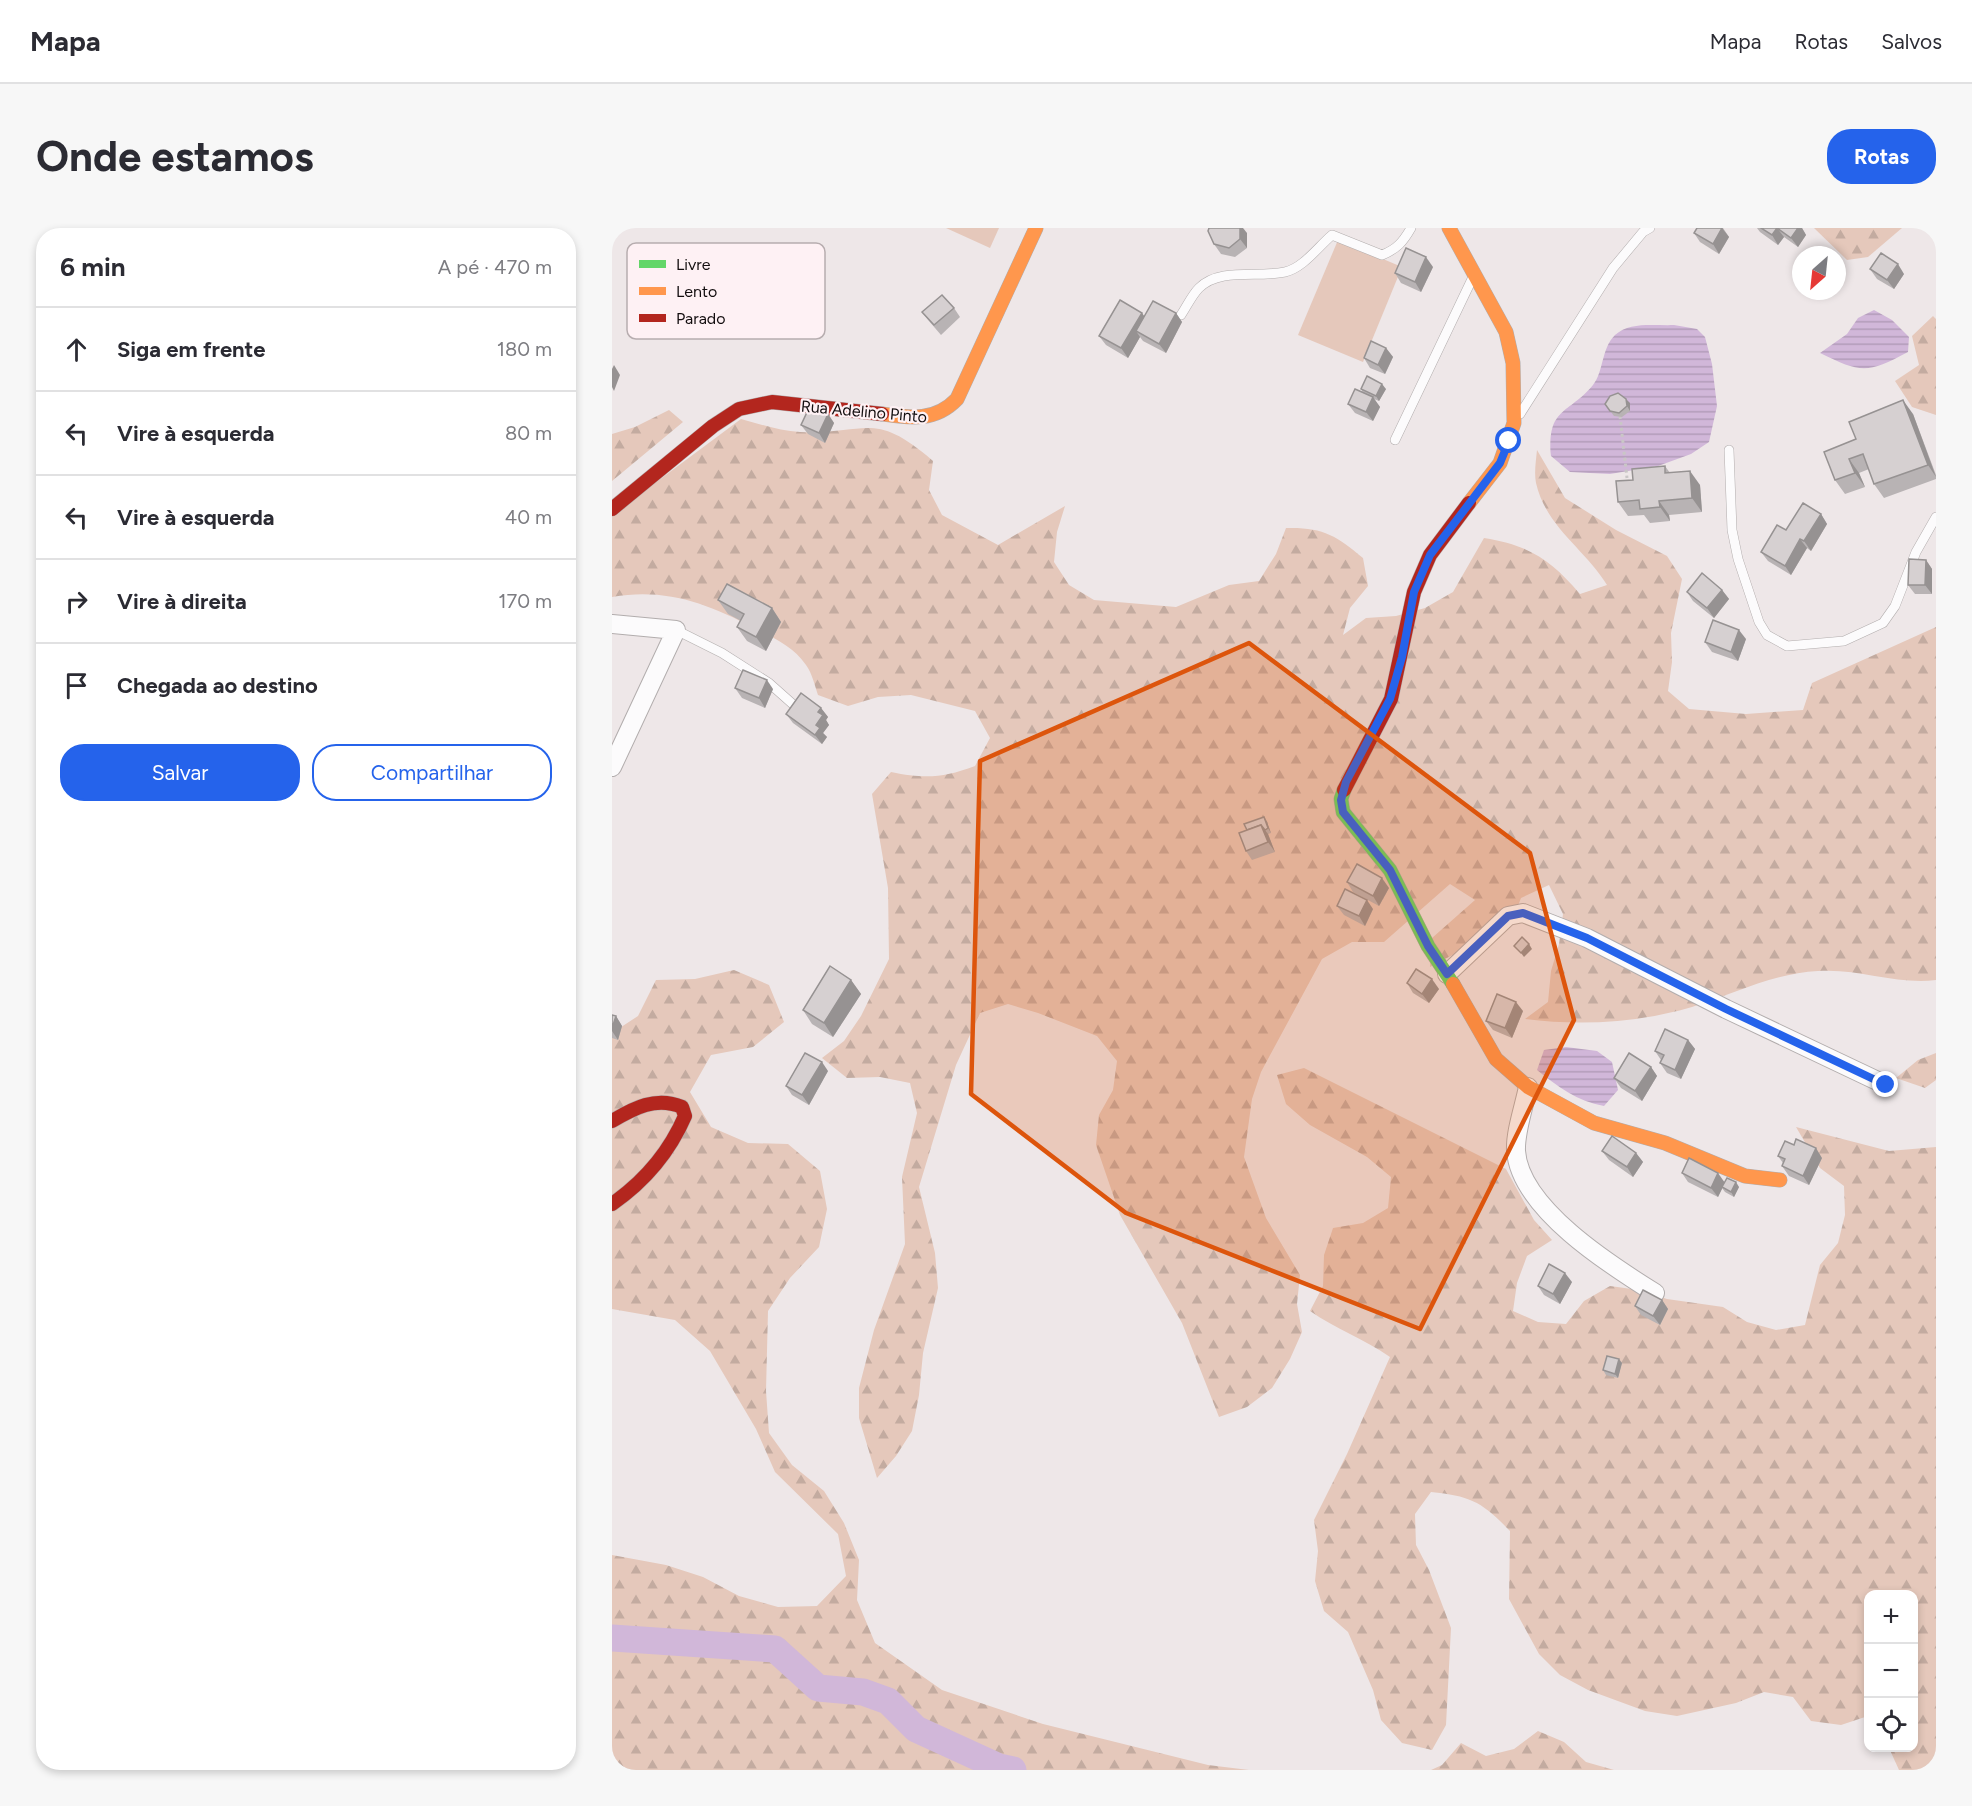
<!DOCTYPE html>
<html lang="pt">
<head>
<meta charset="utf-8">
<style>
	body { margin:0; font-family:Figtree,sans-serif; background:#f7f7f7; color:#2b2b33 }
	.controls { position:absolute; right:18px; bottom:18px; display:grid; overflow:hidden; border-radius:12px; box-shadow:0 3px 9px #0003 }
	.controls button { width:54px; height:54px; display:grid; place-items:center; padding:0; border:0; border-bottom:2px solid #e1e1e2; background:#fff; color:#2b2b33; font:30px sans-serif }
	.compass { position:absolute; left:1180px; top:18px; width:54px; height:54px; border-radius:50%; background:#fff; box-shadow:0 3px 9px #0003; rotate:207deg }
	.stop { position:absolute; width:18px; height:18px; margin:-14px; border:4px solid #2563eb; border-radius:50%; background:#fff }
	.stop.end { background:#2563eb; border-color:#fff; box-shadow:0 2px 6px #0008 }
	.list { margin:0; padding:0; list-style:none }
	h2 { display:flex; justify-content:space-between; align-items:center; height:78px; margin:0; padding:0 24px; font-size:26px }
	h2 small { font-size:20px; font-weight:400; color:#7c7c81 }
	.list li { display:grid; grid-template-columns:39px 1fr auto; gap:18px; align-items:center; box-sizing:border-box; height:84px; padding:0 24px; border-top:2px solid #e1e1e2 }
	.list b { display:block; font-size:22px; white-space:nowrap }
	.list em { font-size:20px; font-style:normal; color:#7c7c81 }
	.actions { display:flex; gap:12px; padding:18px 24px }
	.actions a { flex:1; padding:14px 0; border:2px solid #2563eb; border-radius:24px; text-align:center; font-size:21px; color:#2563eb }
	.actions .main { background:#2563eb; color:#fff }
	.icon { flex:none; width:33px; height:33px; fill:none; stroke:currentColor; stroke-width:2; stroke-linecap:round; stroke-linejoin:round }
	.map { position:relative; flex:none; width:1324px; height:1542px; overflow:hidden; border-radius:24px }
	header { display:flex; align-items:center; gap:36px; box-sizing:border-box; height:84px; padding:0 30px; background:#fff; border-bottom:2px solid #e1e1e2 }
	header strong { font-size:28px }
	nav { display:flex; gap:33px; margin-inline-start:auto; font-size:21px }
	.intro { display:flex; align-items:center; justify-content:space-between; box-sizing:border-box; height:144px; padding:0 36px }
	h1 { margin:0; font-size:42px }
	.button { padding:15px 27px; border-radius:24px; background:#2563eb; color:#fff; font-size:21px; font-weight:700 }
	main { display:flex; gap:36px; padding:0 36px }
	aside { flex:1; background:#fff; border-radius:24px; box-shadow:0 3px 9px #0003 }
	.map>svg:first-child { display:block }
	.forest { fill:url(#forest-firs) }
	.park { fill:#e5c8bb }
	.water { fill:url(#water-rules) }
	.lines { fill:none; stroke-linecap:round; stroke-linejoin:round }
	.river { stroke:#d1b7d9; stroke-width:27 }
	.lane-casing { stroke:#b2adad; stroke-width:10 }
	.street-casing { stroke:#b2adad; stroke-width:20 }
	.fast-casing { stroke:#b2adad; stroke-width:15 }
	.slow-casing { stroke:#b2adad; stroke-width:15 }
	.jam-casing { stroke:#b2adad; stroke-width:15 }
	.path { stroke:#c9c6c6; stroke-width:3; stroke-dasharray:3 3; stroke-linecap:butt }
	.lane { stroke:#fcfbfc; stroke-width:9 }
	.street { stroke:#fcfbfc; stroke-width:18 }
	.fast { stroke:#63d668; stroke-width:14 }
	.slow { stroke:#ff974d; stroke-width:14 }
	.jam { stroke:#b3261e; stroke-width:14 }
	.wall { fill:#b8b3b4 }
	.shaded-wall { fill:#969292 }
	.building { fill:#d6d0d1; stroke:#969292; stroke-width:1.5 }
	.route { stroke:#2563eb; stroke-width:8 }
	.marked { fill:#dd550c; fill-opacity:0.2; stroke:#dd550c; stroke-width:4.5; stroke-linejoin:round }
	.labels { text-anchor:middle; stroke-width:4.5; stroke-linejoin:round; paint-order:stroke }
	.street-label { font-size:16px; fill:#120d0e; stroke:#fef1f4 }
	.key { fill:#fef1f4; stroke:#b7adaf; stroke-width:1.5 }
	.key-label { font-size:16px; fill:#120d0e }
</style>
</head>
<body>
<header>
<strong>Mapa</strong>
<nav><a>Mapa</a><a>Rotas</a><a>Salvos</a></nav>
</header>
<div class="intro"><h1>Onde estamos</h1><a class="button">Rotas</a></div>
<main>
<aside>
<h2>6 min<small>A pé · 470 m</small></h2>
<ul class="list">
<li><svg class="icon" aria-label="ahead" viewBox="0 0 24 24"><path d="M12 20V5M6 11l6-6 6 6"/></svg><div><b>Siga em frente</b></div><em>180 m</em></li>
<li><svg class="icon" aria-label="left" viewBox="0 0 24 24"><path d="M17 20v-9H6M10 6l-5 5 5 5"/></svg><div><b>Vire à esquerda</b></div><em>80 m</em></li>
<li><svg class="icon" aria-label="left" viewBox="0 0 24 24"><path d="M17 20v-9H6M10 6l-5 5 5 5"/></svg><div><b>Vire à esquerda</b></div><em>40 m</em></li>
<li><svg class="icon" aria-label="right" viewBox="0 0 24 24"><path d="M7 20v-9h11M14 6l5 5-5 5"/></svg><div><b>Vire à direita</b></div><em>170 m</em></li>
<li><svg class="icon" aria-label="arrive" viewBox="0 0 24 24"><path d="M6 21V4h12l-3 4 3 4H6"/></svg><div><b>Chegada ao destino</b></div></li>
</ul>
<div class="actions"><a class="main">Salvar</a><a>Compartilhar</a></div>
</aside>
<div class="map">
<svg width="1324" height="1542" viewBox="0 0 1324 1542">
	<defs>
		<pattern id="forest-firs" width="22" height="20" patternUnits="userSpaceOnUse" patternTransform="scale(1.5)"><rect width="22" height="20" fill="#e5c8bb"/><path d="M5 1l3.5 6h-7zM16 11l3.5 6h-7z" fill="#c3aba0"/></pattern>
		<pattern id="water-rules" width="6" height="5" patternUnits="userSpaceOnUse" patternTransform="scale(1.5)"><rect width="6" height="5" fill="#d1b7d9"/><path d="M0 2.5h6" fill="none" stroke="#b29cb9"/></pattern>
	</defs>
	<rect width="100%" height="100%" fill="#eee7e8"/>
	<g class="forest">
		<path d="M1202,0H1290L1256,29L1235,32Z"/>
		<path d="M1321,88L1324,91V187L1300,179L1283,153L1307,137L1300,108Z"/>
		<path d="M57,182L71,194L0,253V206L23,199Z"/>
		<path d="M129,191C148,196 168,203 188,204C255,207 261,181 321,233L317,262L330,287L386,317L453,278L445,304L442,334L457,357L482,372L564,379L617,357L647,353L664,326L674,300C710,299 724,307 751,330L756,358L738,380L731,407L754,390L784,388L813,380L841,364L872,310C917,317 939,332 968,366L995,357C973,321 934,299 924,255C922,245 924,232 925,222L953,270L1004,302L1055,328L1070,351L1059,405L1060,434L1056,463L1077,481L1134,486L1191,482L1200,455L1324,399V752C1285,757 1246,740 1206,743C1163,745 1121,766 1080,779C1025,795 969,798 913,791L936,774L939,743L947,716L951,686L937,657L909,670L899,696L818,739L820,710L863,672L838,656L772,714H740L710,731L649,844L640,871L632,929L654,990L688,1047L685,1076L690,1104L678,1131L660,1160L635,1179L607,1189L570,1095L508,987L484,917L487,887L501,862L505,833L485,808L426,785L396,776L368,785L344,837L307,959L323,1025L326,1060L311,1125L307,1167L300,1203L284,1228L265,1250L247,1190V1160L262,1102L293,1016L290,949L305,885L298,855L268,849L235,850L210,830L232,813L249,788L277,731L276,660L260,566L279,544C313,551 331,550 363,538L378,510L363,483L299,467L266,469L236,478L206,467C203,458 200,445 194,437C181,418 161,410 142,400C94,375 54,360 0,369V287Z"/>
		<path d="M122,742L157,757L172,794L141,819L99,827L78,864L99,899L136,915L176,916L208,943L215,981L207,1019L178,1050L156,1083L154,1163L157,1205L180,1237L212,1263L232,1295L247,1332L245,1372L263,1415L330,1462L431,1496L596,1537L637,1542H0V1327L54,1337L91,1349L127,1368L166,1379L205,1378L234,1348L226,1306L163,1244L144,1201L98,1123L63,1092L0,1081V805L26,788L44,752L83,751Z"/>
		<path d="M1324,825V852L1313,860L1284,850L1306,832Z"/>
		<path d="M692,840L894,941L922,992L940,1012L915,1028L905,1055L901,1083L926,1094L954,1096L972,1073L998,1058L1027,1062L1055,1071L1111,1079L1135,1094L1164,1102L1193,1097L1208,1037L1226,1015L1233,987L1232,958L1208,940L1184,899L1277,923L1324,919V1542H1287L1277,1520H1302V1366H1256V1488L1229,1497L1199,1493L1181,1469L1152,1464L1124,1475L1065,1488L1033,1483L976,1462L948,1447L927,1426L897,1371L898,1303C870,1274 859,1268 819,1264L803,1286L804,1317L817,1342L839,1400L834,1497L820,1522L790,1515L769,1492L761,1462L736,1404L712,1383L703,1353L706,1323L702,1292L735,1226L778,1129C752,1111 724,1101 698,1083L711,1058L712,1027L721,1000L751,995L776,980L779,949L755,929L698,897L674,876L665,847Z"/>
		<path d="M926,1503L952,1514L974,1534L1002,1542H819L830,1537L849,1515L874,1528L902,1521Z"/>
	</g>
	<g class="park">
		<path d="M334,0H387L378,20Z"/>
		<path d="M726,12L790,39L751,134L686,107Z"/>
	</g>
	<g class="water">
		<path d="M1262,82L1280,92L1297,109L1296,124C1255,146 1249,145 1208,125L1235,106L1246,90Z"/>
		<path d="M1062,97L1085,101L1093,109L1100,136L1105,178L1097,214L1079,226L1046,238L998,246L958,244L939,228C935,179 956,187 981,157C992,143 989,121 1003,107C1018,93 1043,98 1062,97Z"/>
		<path d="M954,819L985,823L1000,834L1006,862L992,878C965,873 946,859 925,842L932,822Z"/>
	</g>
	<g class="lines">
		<path class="river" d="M0,1410L163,1421L206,1460L251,1464L276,1473L304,1501L387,1539L401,1542"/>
		<g class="lane-casing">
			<g id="lane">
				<path d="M569,87C575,78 580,67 587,60C608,39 646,50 673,44C691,40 706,19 720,7L770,27C785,21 791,14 799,0"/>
				<path d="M908,186L1001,40L1031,4L1038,0"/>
				<path d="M783,212L861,49"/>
				<path d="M1117,222L1120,302L1126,331L1147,394L1155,407L1175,418L1232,413L1271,395L1283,378L1304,324L1324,289"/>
				<path d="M64,402L110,425L157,455L184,479"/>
			</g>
		</g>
		<g class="street-casing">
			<g id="street">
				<path d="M0,396L64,402L0,539"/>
				<path d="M835,746L896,688L911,685L975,710L1114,781L1274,857"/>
				<path d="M916,859C912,879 903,904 904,923C908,980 998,1037 1043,1065"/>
			</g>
		</g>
		<g class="fast-casing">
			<path id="fast" d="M732,562L729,571L731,584L778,642L816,718L841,756"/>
		</g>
		<g class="slow-casing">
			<g id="slow">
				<path d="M837,0L894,104L901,135L902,195L888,235L857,275"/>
				<path d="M270,186C298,190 323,194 345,171L424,0"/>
				<path d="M841,756L884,831L916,859L982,895L1053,915L1133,948L1168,952"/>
			</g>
		</g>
		<g class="jam-casing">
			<g id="jam">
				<path d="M0,281L101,198L127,181L160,174L270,186"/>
				<path d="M732,562L779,471L802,364L818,327L857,275"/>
				<path d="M0,893C22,880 44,868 70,879L73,888C57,925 33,953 0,976"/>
			</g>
		</g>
		<path class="path" d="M1008,188L1015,250"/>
		<use href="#lane" class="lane"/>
		<use href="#street" class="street"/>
		<use href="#fast" class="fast"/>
		<use href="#slow" class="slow"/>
		<use href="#jam" class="jam"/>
	</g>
	<g class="wall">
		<path d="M1111,0L1117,9L1107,26L1088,14L1082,5Z"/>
		<path d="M1145,0H1190L1194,7L1186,19L1172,9L1166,17L1148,4Z"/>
		<path d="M635,5V20L623,29L609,26L602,16Z"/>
		<path d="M821,39L809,64L789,55L783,45Z"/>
		<path d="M1258,41L1292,46L1282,61L1265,51Z"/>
		<path d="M342,80L348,89L329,107L317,93L310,84Z"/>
		<path d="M530,85L532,88L564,85L570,94L554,125L531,113L528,109L516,130L494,117L487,108Z"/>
		<path d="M774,120L781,129L773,146L758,140L752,130Z"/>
		<path d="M749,161H774L767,173L762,171L768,179L761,193L743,185L736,176L751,165Z"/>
		<path d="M1018,175V183L1010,189L1002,188L993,176Z"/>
		<path d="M216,186L222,195L213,215L196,206L189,197Z"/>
		<path d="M1301,186L1324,247V251L1272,270L1262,256L1257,241L1247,245L1253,259L1233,266L1223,252L1244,211Z"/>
		<path d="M1053,238L1058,245L1088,257L1090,284L1057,287L1058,293L1038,295L1032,287L1016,288L1006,274L1021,252Z"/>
		<path d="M1209,286L1215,296L1199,323L1195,320L1179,347L1156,333L1149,324L1174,302Z"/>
		<path d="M1314,332L1320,341V366H1303L1296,357Z"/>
		<path d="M1110,362L1117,371L1102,390L1081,373L1075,364Z"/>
		<path d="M106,372L160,380L169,394L154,423L135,413L125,399L129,393L116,386Z"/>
		<path d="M1134,411L1126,433L1100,424L1093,414Z"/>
		<path d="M123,460L161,461L153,480L130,470Z"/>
		<path d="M209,480L216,489L214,492L217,497L211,505L215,509L210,516L181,495L174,486Z"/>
		<path d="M652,589L655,594L659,605L656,606L663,624L640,632L634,623L635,602Z"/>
		<path d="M735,654L777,660L767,678L741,664Z"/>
		<path d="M725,678L761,681L753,698L732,687Z"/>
		<path d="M239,752L249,766L221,809L200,796L191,782Z"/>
		<path d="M795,755L827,761L817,775L801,765Z"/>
		<path d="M911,783L900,810L881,802L874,793Z"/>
		<path d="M0,787L4,788L10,798L6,812L0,810Z"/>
		<path d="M1076,812L1083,821L1069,851L1055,845L1048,835L1049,832L1043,823Z"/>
		<path d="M1039,839L1045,848L1030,873L1009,860L1002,850Z"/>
		<path d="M216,843L197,877L180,867L174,858Z"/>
		<path d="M990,923L1024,925L1031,934L1021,949L997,932Z"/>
		<path d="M1166,928L1210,930L1197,957L1177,948L1170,938L1171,935Z"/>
		<path d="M1070,945L1112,954L1127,959L1122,969L1113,964L1110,960L1106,969L1076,954Z"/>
		<path d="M960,1054L948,1076L932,1067L926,1058Z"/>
		<path d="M1050,1072L1056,1081L1048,1097L1029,1087L1023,1078Z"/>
		<path d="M1010,1135L1006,1150L994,1147L991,1142Z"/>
	</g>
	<g class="shaded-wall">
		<path d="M628,0H631L635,5V20L628,11Z"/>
		<path d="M1110,0L1117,9L1107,26L1101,16Z"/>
		<path d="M1165,0L1172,9L1166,17L1160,7Z"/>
		<path d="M1186,0H1190L1194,7L1186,19L1179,10Z"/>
		<path d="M814,29L821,39L809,64L803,54Z"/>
		<path d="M1286,36L1292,46L1282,61L1275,52Z"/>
		<path d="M530,85L536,94L524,103L528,109L516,130L509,120Z"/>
		<path d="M564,85L570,94L554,125L547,116Z"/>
		<path d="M774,120L781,129L773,146L766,137Z"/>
		<path d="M2,137L8,147L2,163L0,159V141Z"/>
		<path d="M770,156L774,161L767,173L764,168Z"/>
		<path d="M761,169L768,179L761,193L754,184Z"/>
		<path d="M1014,171L1018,175V183L1015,178Z"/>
		<path d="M1291,172L1301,186L1324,249L1316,237Z"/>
		<path d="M216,186L222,195L213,215L207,205Z"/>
		<path d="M1237,231L1247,245L1253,259L1243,245Z"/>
		<path d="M1078,243L1088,257L1090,284L1080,270Z"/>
		<path d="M1047,273L1057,287L1058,293L1048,279Z"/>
		<path d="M1209,286L1215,296L1199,323L1192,313Z"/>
		<path d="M1188,311L1195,320L1179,347L1173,338Z"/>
		<path d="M1314,332L1320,341V366L1313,357Z"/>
		<path d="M1110,362L1117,371L1102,390L1095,380Z"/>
		<path d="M160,380L169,394L154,423L144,409Z"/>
		<path d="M1127,402L1134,411L1126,433L1119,424Z"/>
		<path d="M155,452L161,461L153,480L147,470Z"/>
		<path d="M209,480L216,489L214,492L217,497L211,505L215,509L210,516L203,507L204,497L206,484Z"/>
		<path d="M652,589L655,594L659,605L656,600Z"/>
		<path d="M649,597L656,606L663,624L656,614Z"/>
		<path d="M770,650L777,660L767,678L761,668Z"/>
		<path d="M755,672L761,681L753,698L747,688Z"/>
		<path d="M917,716L920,721L912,729L909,725Z"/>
		<path d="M820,751L827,761L817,775L810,766Z"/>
		<path d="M239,752L249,766L221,809L212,795Z"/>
		<path d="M904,774L911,783L900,810L893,800Z"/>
		<path d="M4,788L10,798L6,812L0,803V800Z"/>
		<path d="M1076,812L1083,821L1069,851L1063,842Z"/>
		<path d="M210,834L216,843L197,877L190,867Z"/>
		<path d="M1039,839L1045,848L1030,873L1023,863Z"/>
		<path d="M1204,920L1210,930L1197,957L1191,948Z"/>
		<path d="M1024,925L1031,934L1021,949L1015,939Z"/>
		<path d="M1106,945L1113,955L1106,969L1099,960Z"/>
		<path d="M1124,954L1127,959L1122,969L1119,964Z"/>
		<path d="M953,1045L960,1054L948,1076L941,1066Z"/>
		<path d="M1050,1072L1056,1081L1048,1097L1041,1088Z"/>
		<path d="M1007,1131L1010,1135L1006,1150L1003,1146Z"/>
	</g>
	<g class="building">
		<path d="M597,0H628V11L617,20L602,16L596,3Z"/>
		<path d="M1085,0H1110L1101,16L1082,5Z"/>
		<path d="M1149,0H1165L1160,7Z"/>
		<path d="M1165,0H1186L1179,10Z"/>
		<path d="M794,20L814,29L803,54L783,45Z"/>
		<path d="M1269,25L1286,36L1275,52L1258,41Z"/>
		<path d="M330,67L342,80L322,97L310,84Z"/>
		<path d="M508,72L530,85L509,120L487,108Z"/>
		<path d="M541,73L564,85L547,116L524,103Z"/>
		<path d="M759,113L774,120L766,137L752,130Z"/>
		<path d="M755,148L770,156L764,168L749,161Z"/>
		<path d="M743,161L761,169L754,184L736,176Z"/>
		<path d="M1006,165L1014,171L1015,178L1007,185L998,183L993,176L998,168Z"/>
		<path d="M1291,172L1316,237L1262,256L1251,226L1237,231L1243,245L1223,252L1212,224L1244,211L1237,194Z"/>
		<path d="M198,178L216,186L207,205L189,197Z"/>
		<path d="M1053,238V245L1078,243L1080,270L1047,273L1048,279L1028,281L1027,272L1006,274L1004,253L1021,252L1020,241Z"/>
		<path d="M1191,275L1209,286L1192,313L1188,311L1173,338L1149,324L1165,297L1174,302Z"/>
		<path d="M1297,331L1314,332L1313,357H1296Z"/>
		<path d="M1090,345L1110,362L1095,380L1075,364Z"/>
		<path d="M115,356L160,380L144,409L125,399L132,386L106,372Z"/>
		<path d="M1101,392L1127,402L1119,424L1093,414Z"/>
		<path d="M131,442L155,452L147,470L123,460Z"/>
		<path d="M189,465L209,480L206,484L211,487L204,497L208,500L203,507L174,486Z"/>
		<path d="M652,589L656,600L653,602L649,597L635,602L632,596Z"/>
		<path d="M649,597L656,614L634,623L627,605Z"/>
		<path d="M745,636L770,650L761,668L735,654Z"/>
		<path d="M733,661L755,672L747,688L725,678Z"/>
		<path d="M910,709L917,716L909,725L902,718Z"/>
		<path d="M218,738L239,752L212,795L191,782Z"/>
		<path d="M804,741L820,751L810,766L795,755Z"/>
		<path d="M885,766L904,774L893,800L874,793Z"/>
		<path d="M0,787L4,788L0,800Z"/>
		<path d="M1053,801L1076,812L1063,842L1048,835L1052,827L1043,823Z"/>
		<path d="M193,825L210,834L190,867L174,858Z"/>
		<path d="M1017,825L1039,839L1023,863L1002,850Z"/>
		<path d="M1000,908L1024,925L1015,939L990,923Z"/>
		<path d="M1184,911L1204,920L1191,948L1170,938L1173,931L1166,928L1173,913L1182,917Z"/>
		<path d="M1077,930L1106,945L1099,960L1070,945Z"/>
		<path d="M1115,950L1124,954L1119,964L1110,959Z"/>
		<path d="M937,1036L953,1045L941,1066L926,1058Z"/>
		<path d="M1031,1062L1050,1072L1041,1088L1023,1078Z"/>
		<path d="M995,1128L1007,1131L1003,1146L991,1142Z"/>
	</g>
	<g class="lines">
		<path class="route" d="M897,213L888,235L818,327L802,364L790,429L778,471L734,554L729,572L731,584L778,642L816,718L835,746L896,688L911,685L975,710L1114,781L1274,857"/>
	</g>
	<path class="marked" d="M637,415L918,625L962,792L808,1101L514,985L359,866L368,533Z"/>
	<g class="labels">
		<g class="street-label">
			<text transform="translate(252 183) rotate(5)" y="6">Rua Adelino Pinto</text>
		</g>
	</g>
	<rect x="15" y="15" width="198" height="96" rx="9" class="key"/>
	<rect x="27" y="32" width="27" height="8" fill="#63d668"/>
	<rect x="27" y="59" width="27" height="8" fill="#ff974d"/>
	<rect x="27" y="86" width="27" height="8" fill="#b3261e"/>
	<g class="key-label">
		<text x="64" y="42">Livre</text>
		<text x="64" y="69">Lento</text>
		<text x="64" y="96">Parado</text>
	</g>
</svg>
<div class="controls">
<button>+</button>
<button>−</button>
<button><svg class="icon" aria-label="locate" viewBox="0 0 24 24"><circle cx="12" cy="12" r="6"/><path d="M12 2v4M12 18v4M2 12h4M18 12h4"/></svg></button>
</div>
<svg class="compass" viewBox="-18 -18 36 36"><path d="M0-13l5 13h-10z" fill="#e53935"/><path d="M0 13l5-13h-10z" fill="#7c7c81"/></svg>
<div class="stop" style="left:897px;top:213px"></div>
<div class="stop end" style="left:1274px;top:857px"></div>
</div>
</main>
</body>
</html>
